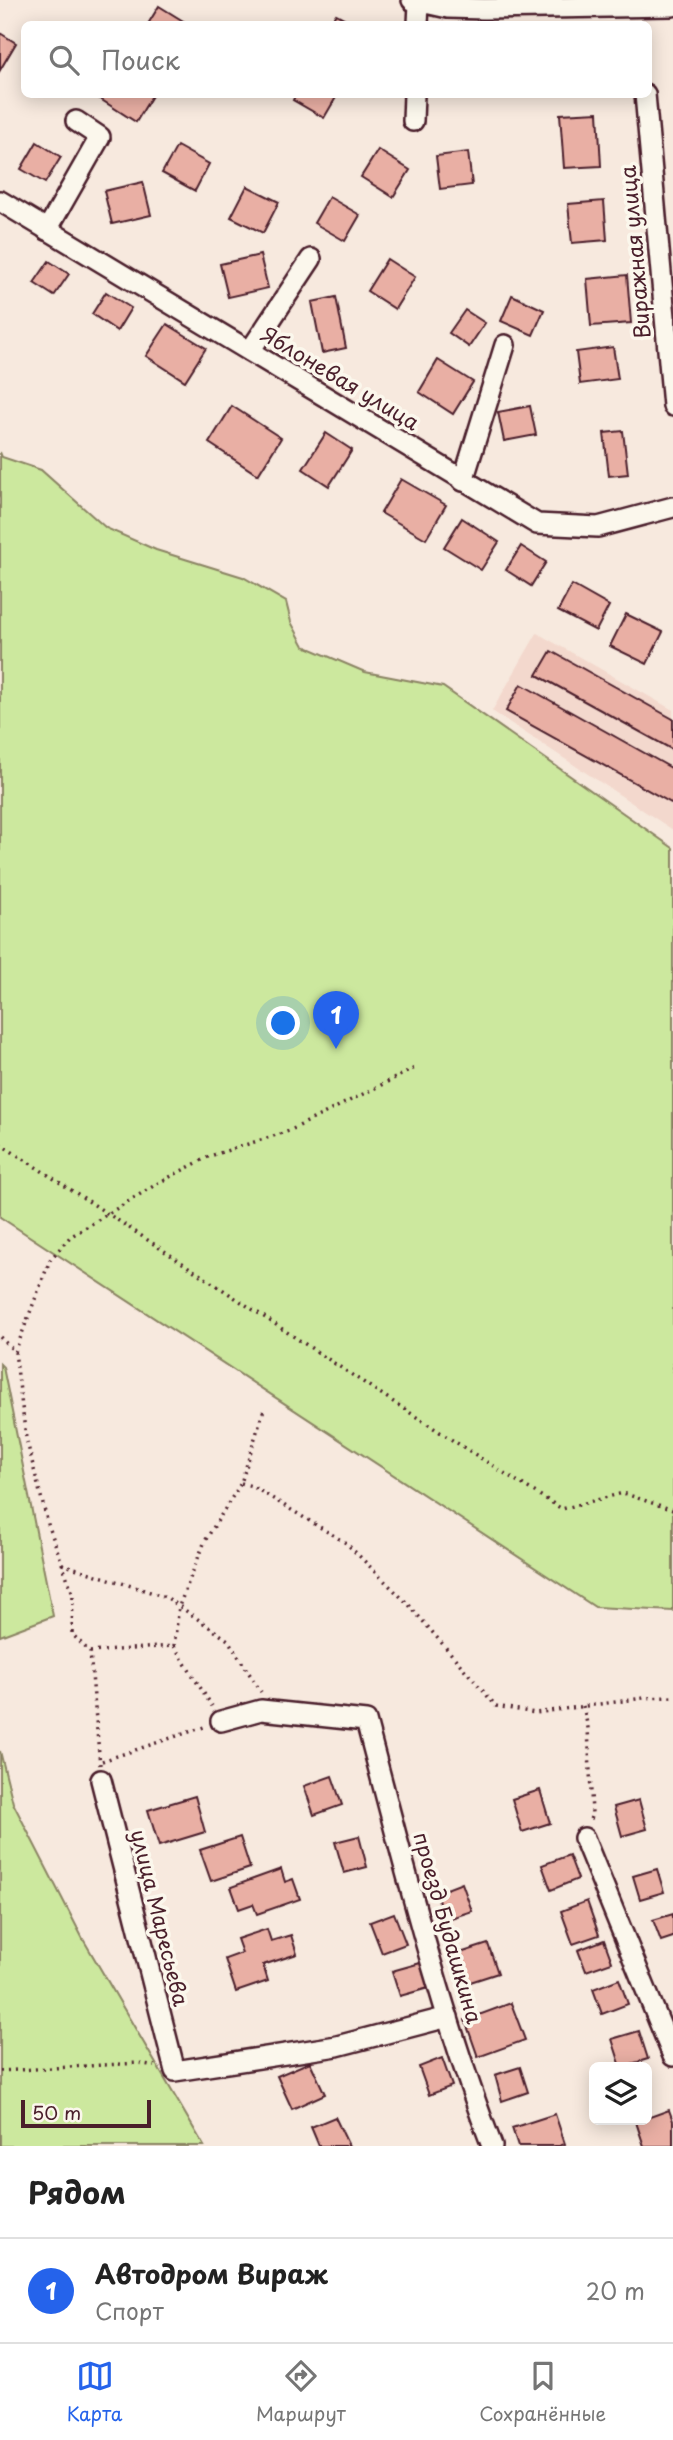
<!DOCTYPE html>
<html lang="ru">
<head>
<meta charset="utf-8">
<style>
	body { margin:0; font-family:"Playpen Sans",sans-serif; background:#f2f2f2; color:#222 }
	.controls { position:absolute; right:21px; bottom:21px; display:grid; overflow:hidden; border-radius:10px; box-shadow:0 4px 18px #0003 }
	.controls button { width:63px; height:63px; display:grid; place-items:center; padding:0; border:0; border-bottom:2px solid #e0e0e0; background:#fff; color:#222; font:35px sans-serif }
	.scale { position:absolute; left:21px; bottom:18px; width:130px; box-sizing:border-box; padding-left:7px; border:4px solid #4a1f2b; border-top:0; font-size:19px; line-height:24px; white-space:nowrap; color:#4a1f2b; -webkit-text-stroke:5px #fbf7ec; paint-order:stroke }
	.you { position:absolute; left:284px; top:1024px; width:24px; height:24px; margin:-18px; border:5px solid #fff; border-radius:50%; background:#1a73e8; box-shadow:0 0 0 10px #1a73e833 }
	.badge { display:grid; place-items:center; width:46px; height:46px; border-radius:50%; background:#2563eb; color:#fff; font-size:23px; font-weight:700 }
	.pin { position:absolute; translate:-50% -58px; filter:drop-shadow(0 2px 4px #0008) }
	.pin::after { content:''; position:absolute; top:37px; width:24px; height:21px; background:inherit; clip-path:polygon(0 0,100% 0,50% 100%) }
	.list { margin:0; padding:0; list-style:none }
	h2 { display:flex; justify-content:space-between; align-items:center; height:91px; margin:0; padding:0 28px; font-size:30px }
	h2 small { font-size:23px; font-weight:400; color:#767676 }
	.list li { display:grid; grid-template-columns:46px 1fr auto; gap:21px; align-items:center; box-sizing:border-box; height:105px; padding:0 28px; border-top:2px solid #e0e0e0 }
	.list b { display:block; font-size:26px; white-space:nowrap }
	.list p { margin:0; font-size:23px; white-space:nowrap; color:#767676 }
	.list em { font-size:23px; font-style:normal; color:#767676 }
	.icon { flex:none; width:38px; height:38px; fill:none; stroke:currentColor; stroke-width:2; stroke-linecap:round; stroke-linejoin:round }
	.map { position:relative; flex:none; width:673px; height:2146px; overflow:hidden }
	.search { position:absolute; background:#fff; box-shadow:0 4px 18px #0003; left:21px; right:21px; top:21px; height:77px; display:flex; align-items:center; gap:18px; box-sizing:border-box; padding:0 24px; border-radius:10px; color:#767676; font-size:26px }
	.sheet { height:196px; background:#fff }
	nav { display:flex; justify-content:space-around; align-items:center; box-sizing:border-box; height:98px; border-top:2px solid #e0e0e0; background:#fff; font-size:19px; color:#767676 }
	nav a { display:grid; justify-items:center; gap:4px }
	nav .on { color:#2563eb }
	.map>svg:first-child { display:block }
	.built { fill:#f3d8cd }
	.green { fill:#cce89e; stroke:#8b8464; stroke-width:2 }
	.building { fill:#e9afa4; stroke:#4a1f2b; stroke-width:2 }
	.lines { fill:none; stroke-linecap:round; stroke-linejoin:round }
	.minor-casing { stroke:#4a1f2b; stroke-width:24 }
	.path { stroke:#4a1f2b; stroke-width:3.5; stroke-dasharray:2 5; stroke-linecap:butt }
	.minor { stroke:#fbf7ec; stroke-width:19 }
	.labels { text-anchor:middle; stroke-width:7; stroke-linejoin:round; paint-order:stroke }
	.street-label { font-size:21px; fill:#4a1f2b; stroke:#fbf7ec }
</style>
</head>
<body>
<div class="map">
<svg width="673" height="2146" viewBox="0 0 673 2146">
	<rect width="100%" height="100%" fill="#f7e9de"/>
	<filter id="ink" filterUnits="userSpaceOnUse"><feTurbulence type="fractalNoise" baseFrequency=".0143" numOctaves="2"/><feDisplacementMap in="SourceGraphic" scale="14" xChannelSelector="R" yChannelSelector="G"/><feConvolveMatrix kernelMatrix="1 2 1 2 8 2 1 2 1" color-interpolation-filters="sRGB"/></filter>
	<g filter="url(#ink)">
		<path class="built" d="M537,633L673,710V830L492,711Z"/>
		<g class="green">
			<path d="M0,452L2,457L41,470L106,528L156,550L243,577L286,602L291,622L304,646L365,672L443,687L673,848V1611L595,1607L0,1217Z"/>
			<path d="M0,1364L3,1367L53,1616L0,1636Z"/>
			<path d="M0,1751L13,1803L83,1939L204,2146H0Z"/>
		</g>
		<g class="building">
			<path d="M159,6L188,24H148Z"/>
			<path d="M336,14L355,24H329Z"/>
			<path d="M0,33L16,43L0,70Z"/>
			<path d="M99,94H153L136,122L97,97Z"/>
			<path d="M296,94H338L324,118L293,100Z"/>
			<path d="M598,112L601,166L564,168L560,114Z"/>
			<path d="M37,142L61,157L45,183L21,169Z"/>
			<path d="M177,146L209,164L195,191L162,173Z"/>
			<path d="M378,150L410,170L393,197L361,177Z"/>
			<path d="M468,152L472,185L440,189L436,156Z"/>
			<path d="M143,182L151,215L112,224L104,191Z"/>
			<path d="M247,186L279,202L263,233L231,217Z"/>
			<path d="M329,197L360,215L345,241L314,223Z"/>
			<path d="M604,201L607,240L572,243L568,204Z"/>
			<path d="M260,255L268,288L228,297L220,264Z"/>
			<path d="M387,259L415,277L395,309L367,291Z"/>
			<path d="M49,261L69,274L54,296L34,283Z"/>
			<path d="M627,275L631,323L591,326L587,279Z"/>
			<path d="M106,292L131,308L117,331L92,314Z"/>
			<path d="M512,295L544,310L533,335L501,321Z"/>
			<path d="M336,297L346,348L322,353L312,302Z"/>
			<path d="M465,310L485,323L469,347L449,333Z"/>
			<path d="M167,324L206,348L185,381L146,356Z"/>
			<path d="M613,347L618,379L580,384L576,352Z"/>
			<path d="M438,360L473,382L453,414L419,392Z"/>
			<path d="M232,406L281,438L258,475L209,443Z"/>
			<path d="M530,406L536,435L504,441L498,412Z"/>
			<path d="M623,431L628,474L609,476L604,433Z"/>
			<path d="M326,433L352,450L329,486L303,469Z"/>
			<path d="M401,479L446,505L426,539L381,513Z"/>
			<path d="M462,518L499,542L481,570L444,547Z"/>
			<path d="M521,546L546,562L531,586L506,570Z"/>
			<path d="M572,585L609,606L596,631L558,611Z"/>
			<path d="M626,614L663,632L647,664L610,646Z"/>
			<path d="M551,651L673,719V750L537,675Z"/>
			<path d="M521,684L673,769V804L506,711Z"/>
			<path d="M332,1776L342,1805L314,1815L304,1786Z"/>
			<path d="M540,1790L550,1823L522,1832L512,1799Z"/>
			<path d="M195,1796L205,1832L159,1846L148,1810Z"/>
			<path d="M639,1800L647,1829L622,1836L614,1807Z"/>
			<path d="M359,1836L367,1867L344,1873L335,1842Z"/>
			<path d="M240,1837L250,1868L211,1881L200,1850Z"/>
			<path d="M569,1855L578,1879L551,1890L542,1865Z"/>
			<path d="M281,1869L285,1882L293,1879L300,1899L257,1914L253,1904L239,1909L231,1887Z"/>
			<path d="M657,1869L664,1892L640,1899L633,1876Z"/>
			<path d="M462,1883L472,1911L445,1920L436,1893Z"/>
			<path d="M587,1901L599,1935L573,1944L561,1911Z"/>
			<path d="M394,1913L406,1944L382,1953L370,1922Z"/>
			<path d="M673,1914V1937L661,1941L653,1920Z"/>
			<path d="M267,1929L271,1941L291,1935L297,1954L263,1965L268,1981L236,1992L225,1959L242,1953L237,1939Z"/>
			<path d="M604,1940L612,1962L586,1971L578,1950Z"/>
			<path d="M488,1944L498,1973L461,1985L451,1956Z"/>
			<path d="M424,1962L432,1987L400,1996L392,1971Z"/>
			<path d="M619,1979L628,2004L602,2014L593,1989Z"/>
			<path d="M511,2003L525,2040L478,2057L465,2020Z"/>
			<path d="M639,2031L648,2059L621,2067L612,2039Z"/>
			<path d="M442,2058L452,2086L429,2095L419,2067Z"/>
			<path d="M310,2062L325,2094L292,2109L277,2076Z"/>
			<path d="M520,2067L528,2092L502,2101L495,2075Z"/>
			<path d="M669,2110L673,2121V2146H644L636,2122Z"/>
			<path d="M555,2114L565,2144L559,2146H518L512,2128Z"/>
			<path d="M335,2117L349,2146H319L311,2127Z"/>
		</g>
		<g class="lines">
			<g class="minor-casing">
				<g id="minor">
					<path d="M412,0L448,8L484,9L673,6"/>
					<path d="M418,24L419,3"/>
					<path d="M645,94L673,406"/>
					<path d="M413,121L414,94"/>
					<path d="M0,201L537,524L598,527L673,507"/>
					<path d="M47,230L100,137L76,121"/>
					<path d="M250,351L311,259"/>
					<path d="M463,481L505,345"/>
					<path d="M221,1721L261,1710L366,1721C404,1864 439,2008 492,2146"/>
					<path d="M101,1780L175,2071L337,2046L448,2017"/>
					<path d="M584,1838L673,2056"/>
				</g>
			</g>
			<g class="path">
				<path d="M0,1144C188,1264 372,1392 562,1509L623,1493L673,1510"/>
				<path d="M0,1337L15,1352L26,1438L48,1524L73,1594L72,1634L90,1652L100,1765"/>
				<path d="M15,1352L50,1260L70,1237L160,1182L210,1156L289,1131L415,1068"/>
				<path d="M241,1483L252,1486L346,1543L409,1605L496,1706L535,1713L644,1698L673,1697"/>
				<path d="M62,1564L166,1597L228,1640L261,1692"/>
				<path d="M174,1646L179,1606L205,1541L241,1483L264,1409"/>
				<path d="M90,1652L174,1646L212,1706"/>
				<path d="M583,1706L588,1728L592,1814L589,1823"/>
				<path d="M102,1761L207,1726"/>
				<path d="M0,2071L139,2063L155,2066"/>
			</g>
			<use href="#minor" class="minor"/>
		</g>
	</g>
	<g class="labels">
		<g class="street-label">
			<text transform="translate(636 252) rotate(-95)" y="7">Виражная улица</text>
			<text transform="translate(340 379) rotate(31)" y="7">Яблоневая улица</text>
			<text transform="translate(159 1918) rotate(76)" y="7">улица Маресьева</text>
			<text transform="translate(447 1928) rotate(74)" y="7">проезд Будашкина</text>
		</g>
	</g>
</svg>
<div class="controls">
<button><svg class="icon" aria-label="layers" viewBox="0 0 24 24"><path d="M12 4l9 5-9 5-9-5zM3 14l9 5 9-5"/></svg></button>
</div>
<div class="scale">50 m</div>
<div class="you"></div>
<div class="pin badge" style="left:336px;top:1049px">1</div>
<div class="search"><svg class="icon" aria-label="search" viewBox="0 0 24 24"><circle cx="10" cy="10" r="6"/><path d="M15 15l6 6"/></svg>Поиск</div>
</div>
<section class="sheet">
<h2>Рядом<small></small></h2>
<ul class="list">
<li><span class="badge">1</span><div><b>Автодром Вираж</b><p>Спорт</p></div><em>20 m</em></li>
</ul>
</section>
<nav>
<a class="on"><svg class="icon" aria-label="map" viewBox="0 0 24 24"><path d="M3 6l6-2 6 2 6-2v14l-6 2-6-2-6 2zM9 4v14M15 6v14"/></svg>Карта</a>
<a><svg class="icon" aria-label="directions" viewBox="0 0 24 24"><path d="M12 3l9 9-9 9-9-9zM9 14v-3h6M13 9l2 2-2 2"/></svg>Маршрут</a>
<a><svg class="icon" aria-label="saved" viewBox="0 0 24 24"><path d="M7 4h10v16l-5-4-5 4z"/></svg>Сохранённые</a>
</nav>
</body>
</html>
